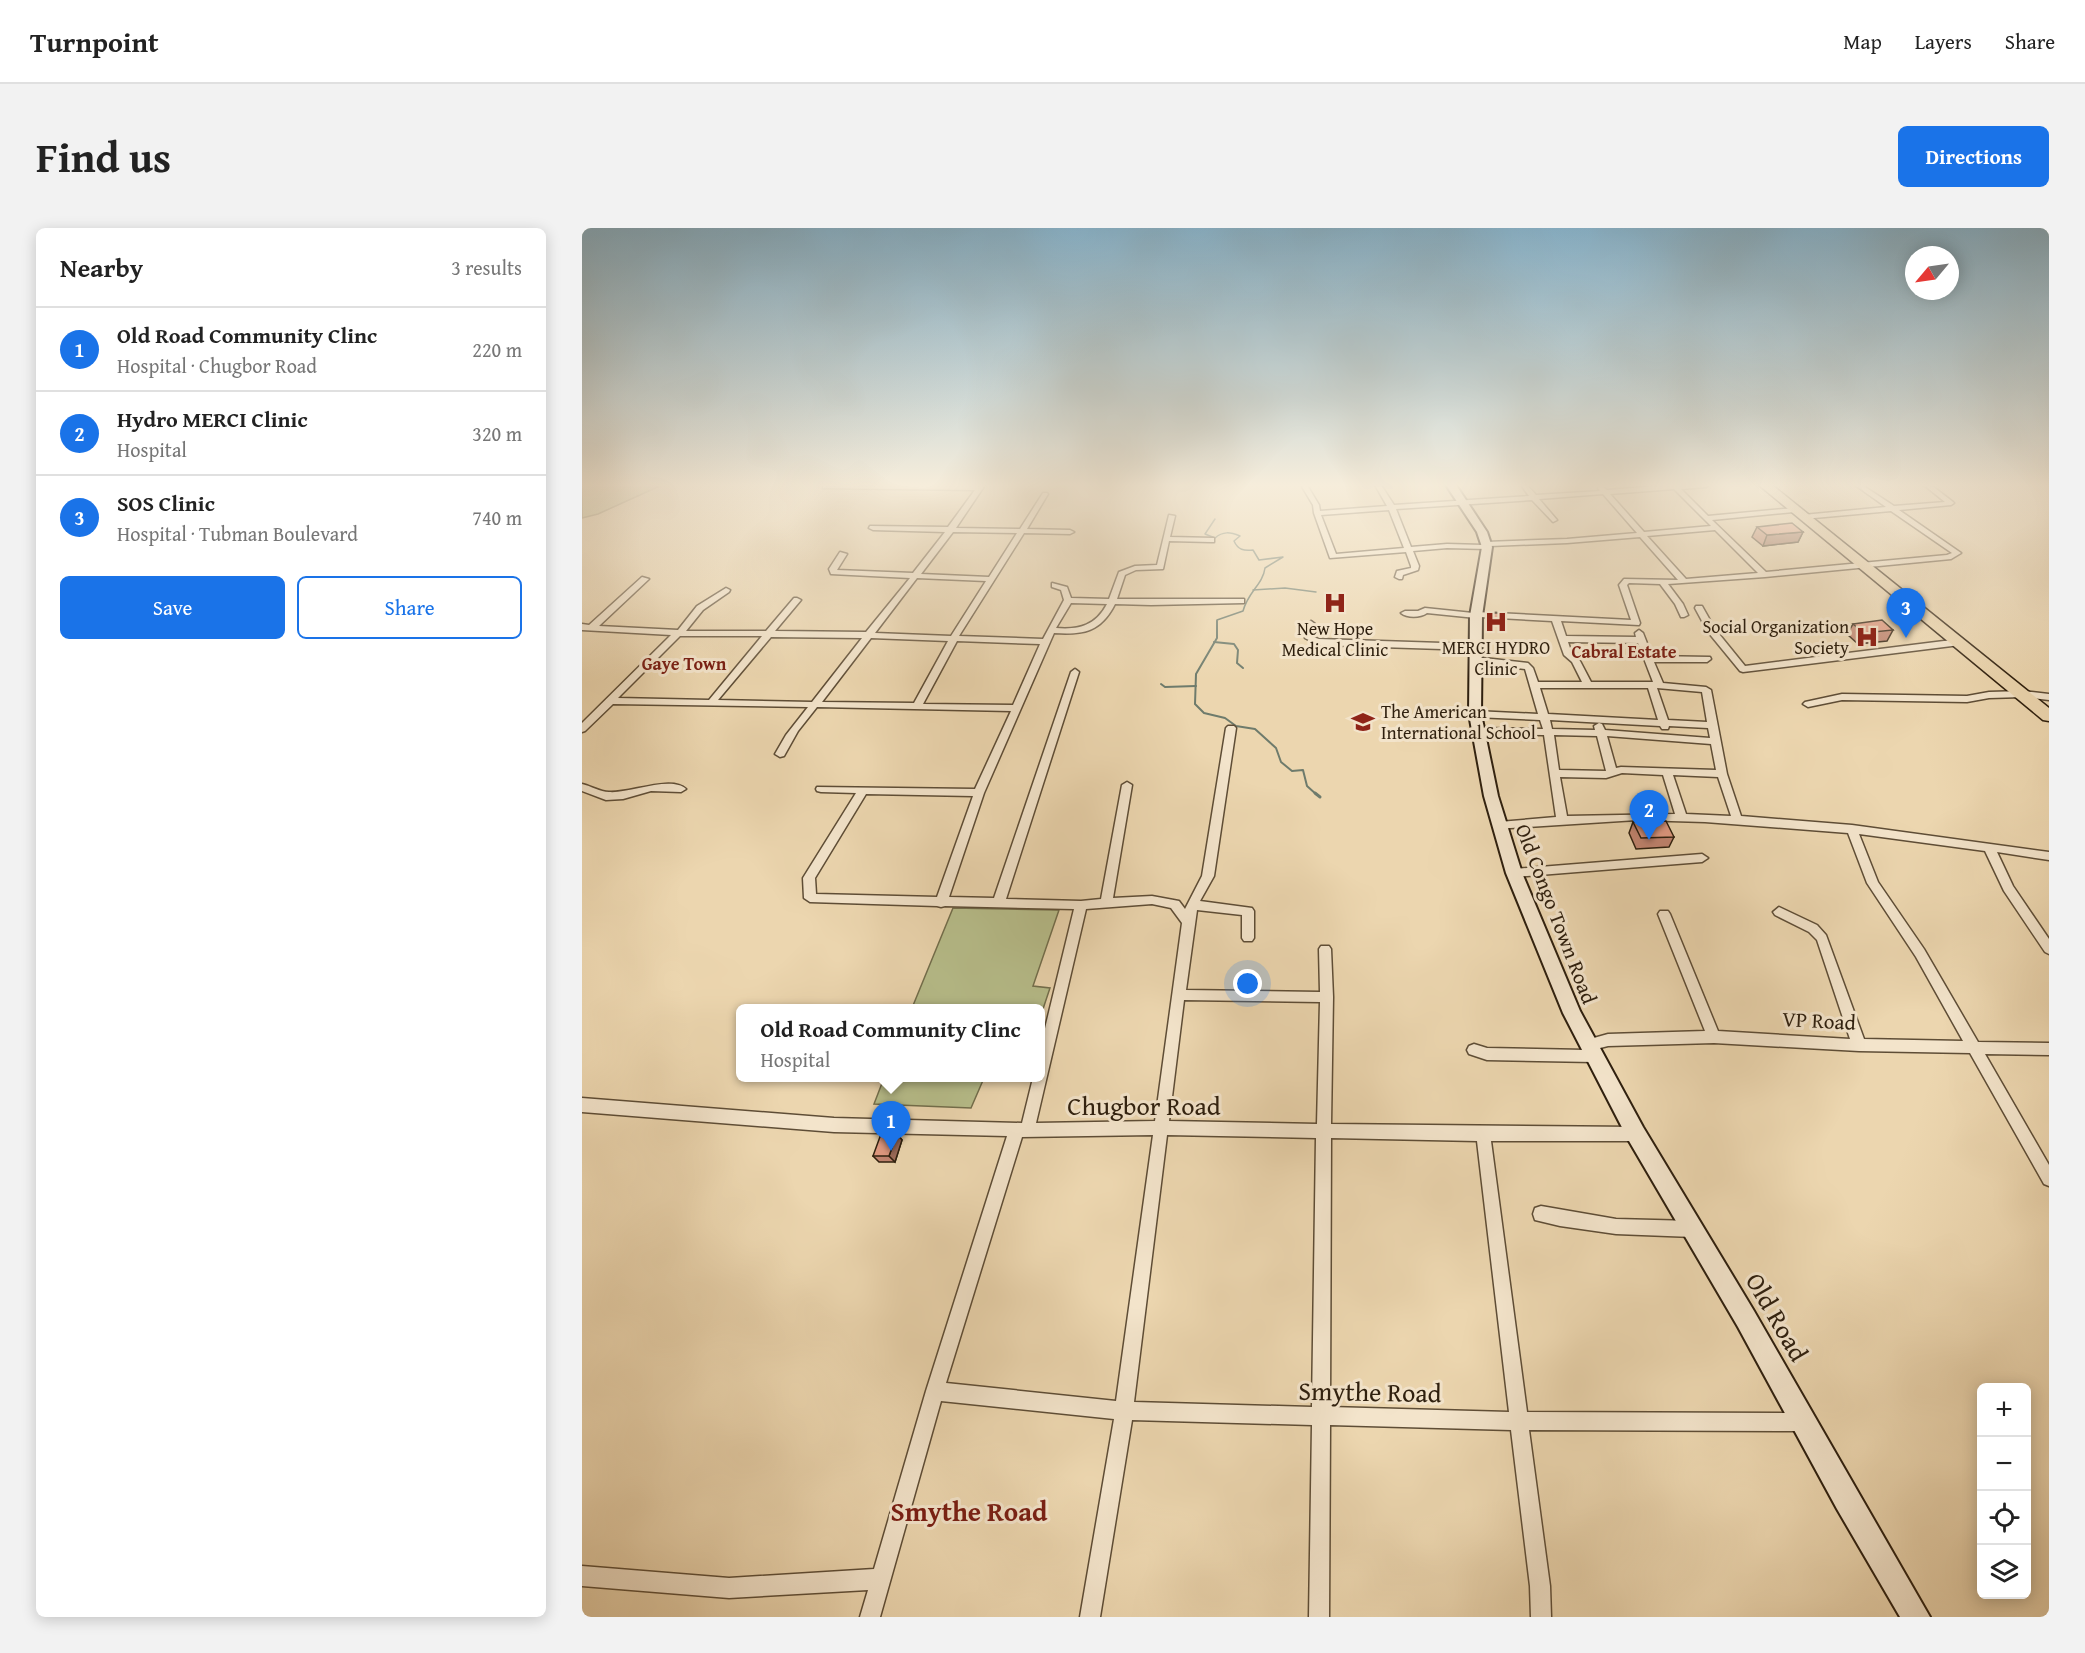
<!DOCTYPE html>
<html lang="en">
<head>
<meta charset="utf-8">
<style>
	body { margin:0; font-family:"Gentium Book Plus",serif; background:#f2f2f2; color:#222 }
	.controls { position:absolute; right:18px; bottom:18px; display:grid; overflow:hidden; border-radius:9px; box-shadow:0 3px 15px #0003 }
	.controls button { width:54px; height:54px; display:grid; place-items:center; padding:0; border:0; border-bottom:2px solid #e0e0e0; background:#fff; color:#222; font:30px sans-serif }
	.compass { position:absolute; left:1323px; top:18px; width:54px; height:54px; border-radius:50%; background:#fff; box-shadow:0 3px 15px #0003; rotate:241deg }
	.you { position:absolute; left:666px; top:756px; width:21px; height:21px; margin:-15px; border:4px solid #fff; border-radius:50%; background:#1a73e8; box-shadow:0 0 0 9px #1a73e833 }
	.badge { display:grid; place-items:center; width:39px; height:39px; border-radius:50%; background:#1a73e8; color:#fff; font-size:20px; font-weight:700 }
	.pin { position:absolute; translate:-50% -50px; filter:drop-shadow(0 2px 3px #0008) }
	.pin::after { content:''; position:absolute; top:32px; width:21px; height:18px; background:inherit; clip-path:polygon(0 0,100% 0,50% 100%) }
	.popup { position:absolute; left:154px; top:776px; width:309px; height:78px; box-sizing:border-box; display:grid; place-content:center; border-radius:9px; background:#fff; filter:drop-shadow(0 2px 4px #0005); font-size:20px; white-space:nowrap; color:#767676 }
	.popup b { font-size:22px; color:#222 }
	.popup::after { content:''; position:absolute; left:50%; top:100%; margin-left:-12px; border:12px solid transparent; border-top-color:#fff }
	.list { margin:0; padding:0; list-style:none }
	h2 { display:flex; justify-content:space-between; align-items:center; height:78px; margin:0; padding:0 24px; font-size:26px }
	h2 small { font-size:20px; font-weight:400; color:#767676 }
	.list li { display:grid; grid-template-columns:39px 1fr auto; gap:18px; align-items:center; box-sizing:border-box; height:84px; padding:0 24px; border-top:2px solid #e0e0e0 }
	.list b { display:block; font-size:22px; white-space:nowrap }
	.list p { margin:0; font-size:20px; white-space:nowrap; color:#767676 }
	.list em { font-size:20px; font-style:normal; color:#767676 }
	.actions { display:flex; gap:12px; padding:18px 24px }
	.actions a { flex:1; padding:14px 0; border:2px solid #1a73e8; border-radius:9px; text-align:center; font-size:21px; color:#1a73e8 }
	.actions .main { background:#1a73e8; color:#fff }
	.icon { flex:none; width:33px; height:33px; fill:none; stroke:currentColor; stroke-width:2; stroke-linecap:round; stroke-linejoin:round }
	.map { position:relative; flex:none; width:1467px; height:1389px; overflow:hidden; border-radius:9px }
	header { display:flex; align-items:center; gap:36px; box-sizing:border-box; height:84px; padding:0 30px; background:#fff; border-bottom:2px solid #e0e0e0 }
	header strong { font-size:28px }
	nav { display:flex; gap:33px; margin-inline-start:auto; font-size:21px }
	.intro { display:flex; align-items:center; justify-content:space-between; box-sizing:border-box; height:144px; padding:0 36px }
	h1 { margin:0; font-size:42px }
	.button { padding:15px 27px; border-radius:9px; background:#1a73e8; color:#fff; font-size:21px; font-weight:700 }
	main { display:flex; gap:36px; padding:0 36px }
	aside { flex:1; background:#fff; border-radius:9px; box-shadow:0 3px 15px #0003 }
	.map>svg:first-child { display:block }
	.green { fill:#b7be8b; stroke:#726e4c; stroke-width:1.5 }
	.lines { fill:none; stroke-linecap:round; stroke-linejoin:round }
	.stream-far2 { stroke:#6e7b6c; stroke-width:1.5 }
	.stream-far1 { stroke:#6e7b6c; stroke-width:2 }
	.stream { stroke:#6e7b6c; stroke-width:3 }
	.street-casing { stroke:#5e4d36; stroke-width:3 }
	.secondary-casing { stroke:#2e1f0e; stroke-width:4 }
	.highway-casing { stroke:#2e1f0e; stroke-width:3 }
	.street { fill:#f3e4cb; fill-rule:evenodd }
	.secondary { fill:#f3e4cb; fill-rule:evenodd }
	.highway { fill:#ecd6af; fill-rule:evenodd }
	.wall { fill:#c28470; stroke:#2e1f0e; stroke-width:1.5 }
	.shaded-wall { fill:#9e6c5b; stroke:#2e1f0e; stroke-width:1.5 }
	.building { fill:#e29a82; stroke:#2e1f0e; stroke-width:1.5 }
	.labels { text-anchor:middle; stroke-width:6; stroke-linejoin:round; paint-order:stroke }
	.far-poi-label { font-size:18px; fill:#2e1f0e; stroke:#f3e4cb }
	.far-neighbourhood-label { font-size:18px; font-weight:bold; fill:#7a1f14; stroke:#f3e4cb }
	.street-label { font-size:21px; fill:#2e1f0e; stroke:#f3e4cb }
	.near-street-label { font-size:26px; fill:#2e1f0e; stroke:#f3e4cb }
	.near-neighbourhood-label { font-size:27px; font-weight:bold; fill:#7a1f14; stroke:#f3e4cb }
</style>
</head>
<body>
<header>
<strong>Turnpoint</strong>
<nav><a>Map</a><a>Layers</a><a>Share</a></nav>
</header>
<div class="intro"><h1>Find us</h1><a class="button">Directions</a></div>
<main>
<aside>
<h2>Nearby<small>3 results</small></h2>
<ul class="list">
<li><span class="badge">1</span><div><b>Old Road Community Clinc</b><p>Hospital · Chugbor Road</p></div><em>220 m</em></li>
<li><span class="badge">2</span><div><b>Hydro MERCI Clinic</b><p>Hospital</p></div><em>320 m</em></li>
<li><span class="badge">3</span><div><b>SOS Clinic</b><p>Hospital · Tubman Boulevard</p></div><em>740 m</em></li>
</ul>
<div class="actions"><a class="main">Save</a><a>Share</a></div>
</aside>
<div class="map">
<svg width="1467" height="1389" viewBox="0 0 1467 1389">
	<rect width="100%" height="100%" fill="#ecd6af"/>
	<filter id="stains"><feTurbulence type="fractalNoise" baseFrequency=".00333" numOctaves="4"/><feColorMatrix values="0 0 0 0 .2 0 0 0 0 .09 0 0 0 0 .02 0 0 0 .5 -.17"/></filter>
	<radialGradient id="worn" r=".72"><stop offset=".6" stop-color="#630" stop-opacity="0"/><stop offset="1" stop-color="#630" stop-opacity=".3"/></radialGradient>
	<g class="green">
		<path d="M0,257H80L16,286L0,290Z"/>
		<path d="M371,680L477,682L451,758L468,760L459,787V780H330Z"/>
		<path d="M302,850H402L389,880L292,876Z"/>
	</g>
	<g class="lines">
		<g class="stream-far2">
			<path d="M633,291L623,306L633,310C641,303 648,304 658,308L652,313C656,322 662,323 671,322L677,332L701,329L683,340C681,356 666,364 661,383L635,392V395"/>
			<path d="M671,362L703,360L734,364"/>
		</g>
		<g class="stream-far1">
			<path d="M635,393V410L614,446L613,476L622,485L643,490L654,498L673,501L694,520L699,534L710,543L721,542L725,558L735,567"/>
			<path d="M632,414L652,416L656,422L655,435L661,440"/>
			<path d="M579,456L583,459L614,458"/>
		</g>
		<path class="stream" d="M733,565L738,569"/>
		<g class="street-casing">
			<g id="street">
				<path d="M243,257H403L374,300L438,301L461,265H465L466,266L445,301L488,302L492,304L488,306L442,305L377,408L461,411L482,372L479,362L470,359V355L485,359L489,370L527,371L537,344L553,338L575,337L587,287L593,288L588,309L632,310V314H629L587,313L581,341L554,342L543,347L535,371H662V375L569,377L533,376C519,404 501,407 472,405L402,565L367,669L412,670L489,444L493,441L497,444L424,671L499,673L519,671L540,557L545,554L550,557L531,670L570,668L597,673L603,681L620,648L644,500L646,498H652L654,500L632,648L618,673L670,680L672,683V710L670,713H662L660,710V687L615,682L604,762L738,764L737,721L739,718H747L749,721L751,769L749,896L1054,899L1059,901L1061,906L1059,911L1054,913H909L945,1184L1221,1185L1227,1188L1230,1194L1227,1200L1221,1203L947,1202L968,1358L969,1389H949L948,1358L929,1202L748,1197L747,1389H727L730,1197L550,1192L518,1389H498L532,1191L359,1173L298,1389H278L286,1362L147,1370L0,1358V1338L147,1350L292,1341L344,1163L425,908L252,904L0,884V870L252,890L440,895L451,850H459V817L492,681L363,678L359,679L355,678L228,674L222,670L221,650L274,565L239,564L235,563L234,561L235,559L393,561L429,483L235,479L216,503L202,528L198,529L193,526L204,507L226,479L31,476L3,503L0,504V495L89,407L0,402V396L7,397L60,349L67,351L17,398L96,402L115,378L144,360L148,362L147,364L121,382L104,403H184L212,370H215L219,372L193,403L284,404L328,350L249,346L247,341L258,324L265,326L255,342L331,345L363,304L291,302L287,300L288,298L366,299L393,262L241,260V258ZM371,304L435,305L407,349L339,346ZM335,350L404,353L369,408L293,405ZM489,375L525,376C514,397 498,402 474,400ZM98,408H180L127,472L36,470ZM189,409L280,410L230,474L136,472ZM289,410L366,413L332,475L240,474ZM375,413L458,416L431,477L341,476ZM284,566L391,568L355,669L234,666L233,650ZM570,676L589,680L600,695L573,893L454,895L504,681ZM602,772L738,774L735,896L587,893ZM571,907L534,1173L364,1155L440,909ZM585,907L734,910L730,1179L552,1174ZM749,910L895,913L927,1184L748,1179Z"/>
				<path d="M719,257H725L737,277L738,283L805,278L793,257H799L812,277L947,268L939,257H945L954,267L1018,263L1016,260L1019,258L1025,262L1088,257H1127L1124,259L1099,261L1126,288L1212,280L1215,282L1212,284L1130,292L1184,344L1365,327L1370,325L1309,283L1221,291L1217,289L1221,287L1304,279L1273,257H1280L1312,278L1363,274L1342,257H1349L1371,274L1372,275L1369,277L1317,282L1379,325L1369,331L1183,349L1086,356L1101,376L1106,387L1102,389H1099L1093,376L1078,356L1047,355L1045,357L1058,395L1057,397L979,393L984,408L1054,409L1053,405L1057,402L1061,405L1070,428L1128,429L1129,431L1125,434H1072L1081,455L1124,459L1129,462L1145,546L1159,588L1270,597L1467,624V632L1415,624L1431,658L1467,711V726L1463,724L1422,663L1403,623L1277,606L1296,654L1342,721L1396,814L1467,815V827L1403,826L1467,937V958L1462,956L1388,825L1277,823L1132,815L1026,818L1010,822L1017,824L1019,828L1017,832L1012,834L905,832L887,826L885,822L887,818L892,816L905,820L1003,822L999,817L1001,813L1026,806L1123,803L1076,686L1078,683H1086L1088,686L1136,803L1268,811L1235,712L1227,704L1193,687L1191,684L1197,679L1235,697L1244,707L1282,811L1381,813L1334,729L1285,655L1266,605L1123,594L1055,592L913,601L912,598L913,595L917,594L974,589L962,507L895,506L890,503L895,500L961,501L958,492L893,489L888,486L893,483L956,486L943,441L893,435L889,432L893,429L946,435L951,440L956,454H1000L990,434L982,427L970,393L898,389L894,390L845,385C838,390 825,390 819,385L823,383H836L843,380L891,385L894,384L1049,392L1037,357L1042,351L1096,352L1058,309L985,315L908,318L905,321L865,320L831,323L837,338L836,342L821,347L820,351H817L813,349L815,343L829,340V338L824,324L748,330L732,285L731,277ZM1092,261L1129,298L1062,304L1028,266ZM1021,266L1055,305L985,311L904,314L901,317L865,316L829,319L814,281L950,272L971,294L975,292L957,271ZM807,282L822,320L754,326L739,287ZM1133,302L1176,345L1104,351L1065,308ZM986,414L1056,415L1071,454H1009L998,433L990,426ZM958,460H1066L1076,492L966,486ZM1075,460L1120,464L1125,494L1086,492ZM968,492L1078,498L1080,501H1086L1087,498L1126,500L1128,510L1023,502L1020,496L1017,495L1012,498L1013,502L970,501ZM972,507L1015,508L1024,543L977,542ZM1025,508L1129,516L1134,542L1039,539L1034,540ZM1040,545L1081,547L1093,586L985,588L978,549L1024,550ZM1091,547L1136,549L1149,588L1104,586Z"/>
				<path d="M1114,378H1120L1133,401L1163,438L1378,411L1382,414L1378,417L1161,444L1158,443L1126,404L1113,380Z"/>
				<path d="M729,393L733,396L731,409L737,411L891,416L895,419L891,422L736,417L723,410L725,396Z"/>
				<path d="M1441,463L1467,466V472L1441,469L1407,470L1385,474L1260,472L1226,479L1221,476L1223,474L1260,466L1385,468L1407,464Z"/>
				<path d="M0,556C9,558 18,564 27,564C46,566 89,547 104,561L99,564L69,563L41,571L24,572L0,563Z"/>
				<path d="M1120,626L1126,630L1120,634L932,649L926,645L932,641Z"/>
				<path d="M959,978L1034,991L1111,993L1117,995L1119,1001L1117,1007L1111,1009L1034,1006L978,998L953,992L951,986L953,980Z"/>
			</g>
		</g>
		<g class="secondary-casing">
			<path id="secondary" d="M864,257H874L905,304L910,319L900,388L899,486L916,568L940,645L998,783L1061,899L1172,1083L1348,1389H1318L1255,1281L1156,1099L1047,913L981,785L924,645L902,568L887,486L888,388L900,319L895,304Z"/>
		</g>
		<g class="highway-casing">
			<path id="highway" d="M1177,257H1190L1467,480V493L1461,492Z"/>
		</g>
		<use href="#street" class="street"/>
		<use href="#secondary" class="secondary"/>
		<use href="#highway" class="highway"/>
	</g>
	<g class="wall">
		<path d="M1175,299L1221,304L1216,314L1181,318L1170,309Z"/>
		<path d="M909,385L921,391L920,398H909L908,392Z"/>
		<path d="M1271,396L1311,402L1305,413L1276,416L1265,406Z"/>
		<path d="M1051,594L1092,609L1087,619L1054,621L1047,605Z"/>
		<path d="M315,906L320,912L313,934H297L291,928Z"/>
	</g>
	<g class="shaded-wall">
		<path d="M1221,304L1216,314L1181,318L1185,307Z"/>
		<path d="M315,906L320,912L313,934L307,928Z"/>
	</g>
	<g class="building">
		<path d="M1210,295L1221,304L1185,307L1175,299Z"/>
		<path d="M909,385H920L921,391H910Z"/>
		<path d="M1300,392L1311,402L1282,405L1271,396Z"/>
		<path d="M1084,593L1092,609L1059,610L1051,594Z"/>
		<path d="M299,906H315L307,928H291Z"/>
	</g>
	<linearGradient id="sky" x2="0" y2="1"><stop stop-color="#88b6d0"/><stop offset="0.57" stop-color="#f6eddb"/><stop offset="1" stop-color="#f6eddb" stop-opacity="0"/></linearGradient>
	<rect width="1467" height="451" fill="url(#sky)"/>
	<defs>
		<g id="hospital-bare" transform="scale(1.8)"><path d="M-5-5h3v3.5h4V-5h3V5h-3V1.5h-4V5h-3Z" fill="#8f2418" stroke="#f3e4cb" stroke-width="2.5" paint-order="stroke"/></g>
		<g id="school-bare" transform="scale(1.8)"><path d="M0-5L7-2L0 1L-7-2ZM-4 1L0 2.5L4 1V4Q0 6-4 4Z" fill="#8f2418" stroke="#f3e4cb" stroke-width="2.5" paint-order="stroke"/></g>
	</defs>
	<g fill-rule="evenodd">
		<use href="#hospital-bare" x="753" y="375"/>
		<use href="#hospital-bare" x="914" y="394"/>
		<use href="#hospital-bare" x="1285" y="409"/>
		<use href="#school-bare" x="781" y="494"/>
	</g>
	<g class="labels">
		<g class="far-poi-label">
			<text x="1267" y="405" text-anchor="end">Social Organization<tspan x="1267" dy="21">Society</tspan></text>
			<text x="753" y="407">New Hope<tspan x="753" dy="21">Medical Clinic</tspan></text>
			<text x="914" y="426">MERCI HYDRO<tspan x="914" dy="21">Clinic</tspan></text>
			<text x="799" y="490" text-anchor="start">The American<tspan x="799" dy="21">International School</tspan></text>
		</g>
		<g class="far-neighbourhood-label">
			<text x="1042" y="430">Cabral Estate</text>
			<text x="102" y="442">Gaye Town</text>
		</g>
		<g class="street-label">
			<text transform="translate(974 686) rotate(69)" y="7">Old Congo Town Road</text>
			<text transform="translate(1237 793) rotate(3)" y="7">VP Road</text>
		</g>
		<g class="near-street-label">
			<text x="562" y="887">Chugbor Road</text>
			<text transform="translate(1195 1089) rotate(60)" y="9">Old Road</text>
			<text transform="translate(788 1164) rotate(1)" y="9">Smythe Road</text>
		</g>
		<g class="near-neighbourhood-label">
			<text x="387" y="1293">Smythe Road</text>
		</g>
	</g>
	<rect width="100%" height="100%" filter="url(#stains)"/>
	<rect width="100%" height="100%" fill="url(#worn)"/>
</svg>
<div class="controls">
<button>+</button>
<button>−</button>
<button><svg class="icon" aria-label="locate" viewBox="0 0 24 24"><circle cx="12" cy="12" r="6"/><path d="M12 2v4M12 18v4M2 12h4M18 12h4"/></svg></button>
<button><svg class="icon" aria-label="layers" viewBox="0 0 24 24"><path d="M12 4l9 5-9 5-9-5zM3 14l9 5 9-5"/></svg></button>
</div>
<svg class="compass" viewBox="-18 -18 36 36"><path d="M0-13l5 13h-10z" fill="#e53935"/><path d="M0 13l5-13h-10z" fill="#767676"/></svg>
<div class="you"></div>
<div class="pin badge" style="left:309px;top:923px">1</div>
<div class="popup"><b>Old Road Community Clinc</b>Hospital</div>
<div class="pin badge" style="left:1067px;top:612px">2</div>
<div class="pin badge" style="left:1324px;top:410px">3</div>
</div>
</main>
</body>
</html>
